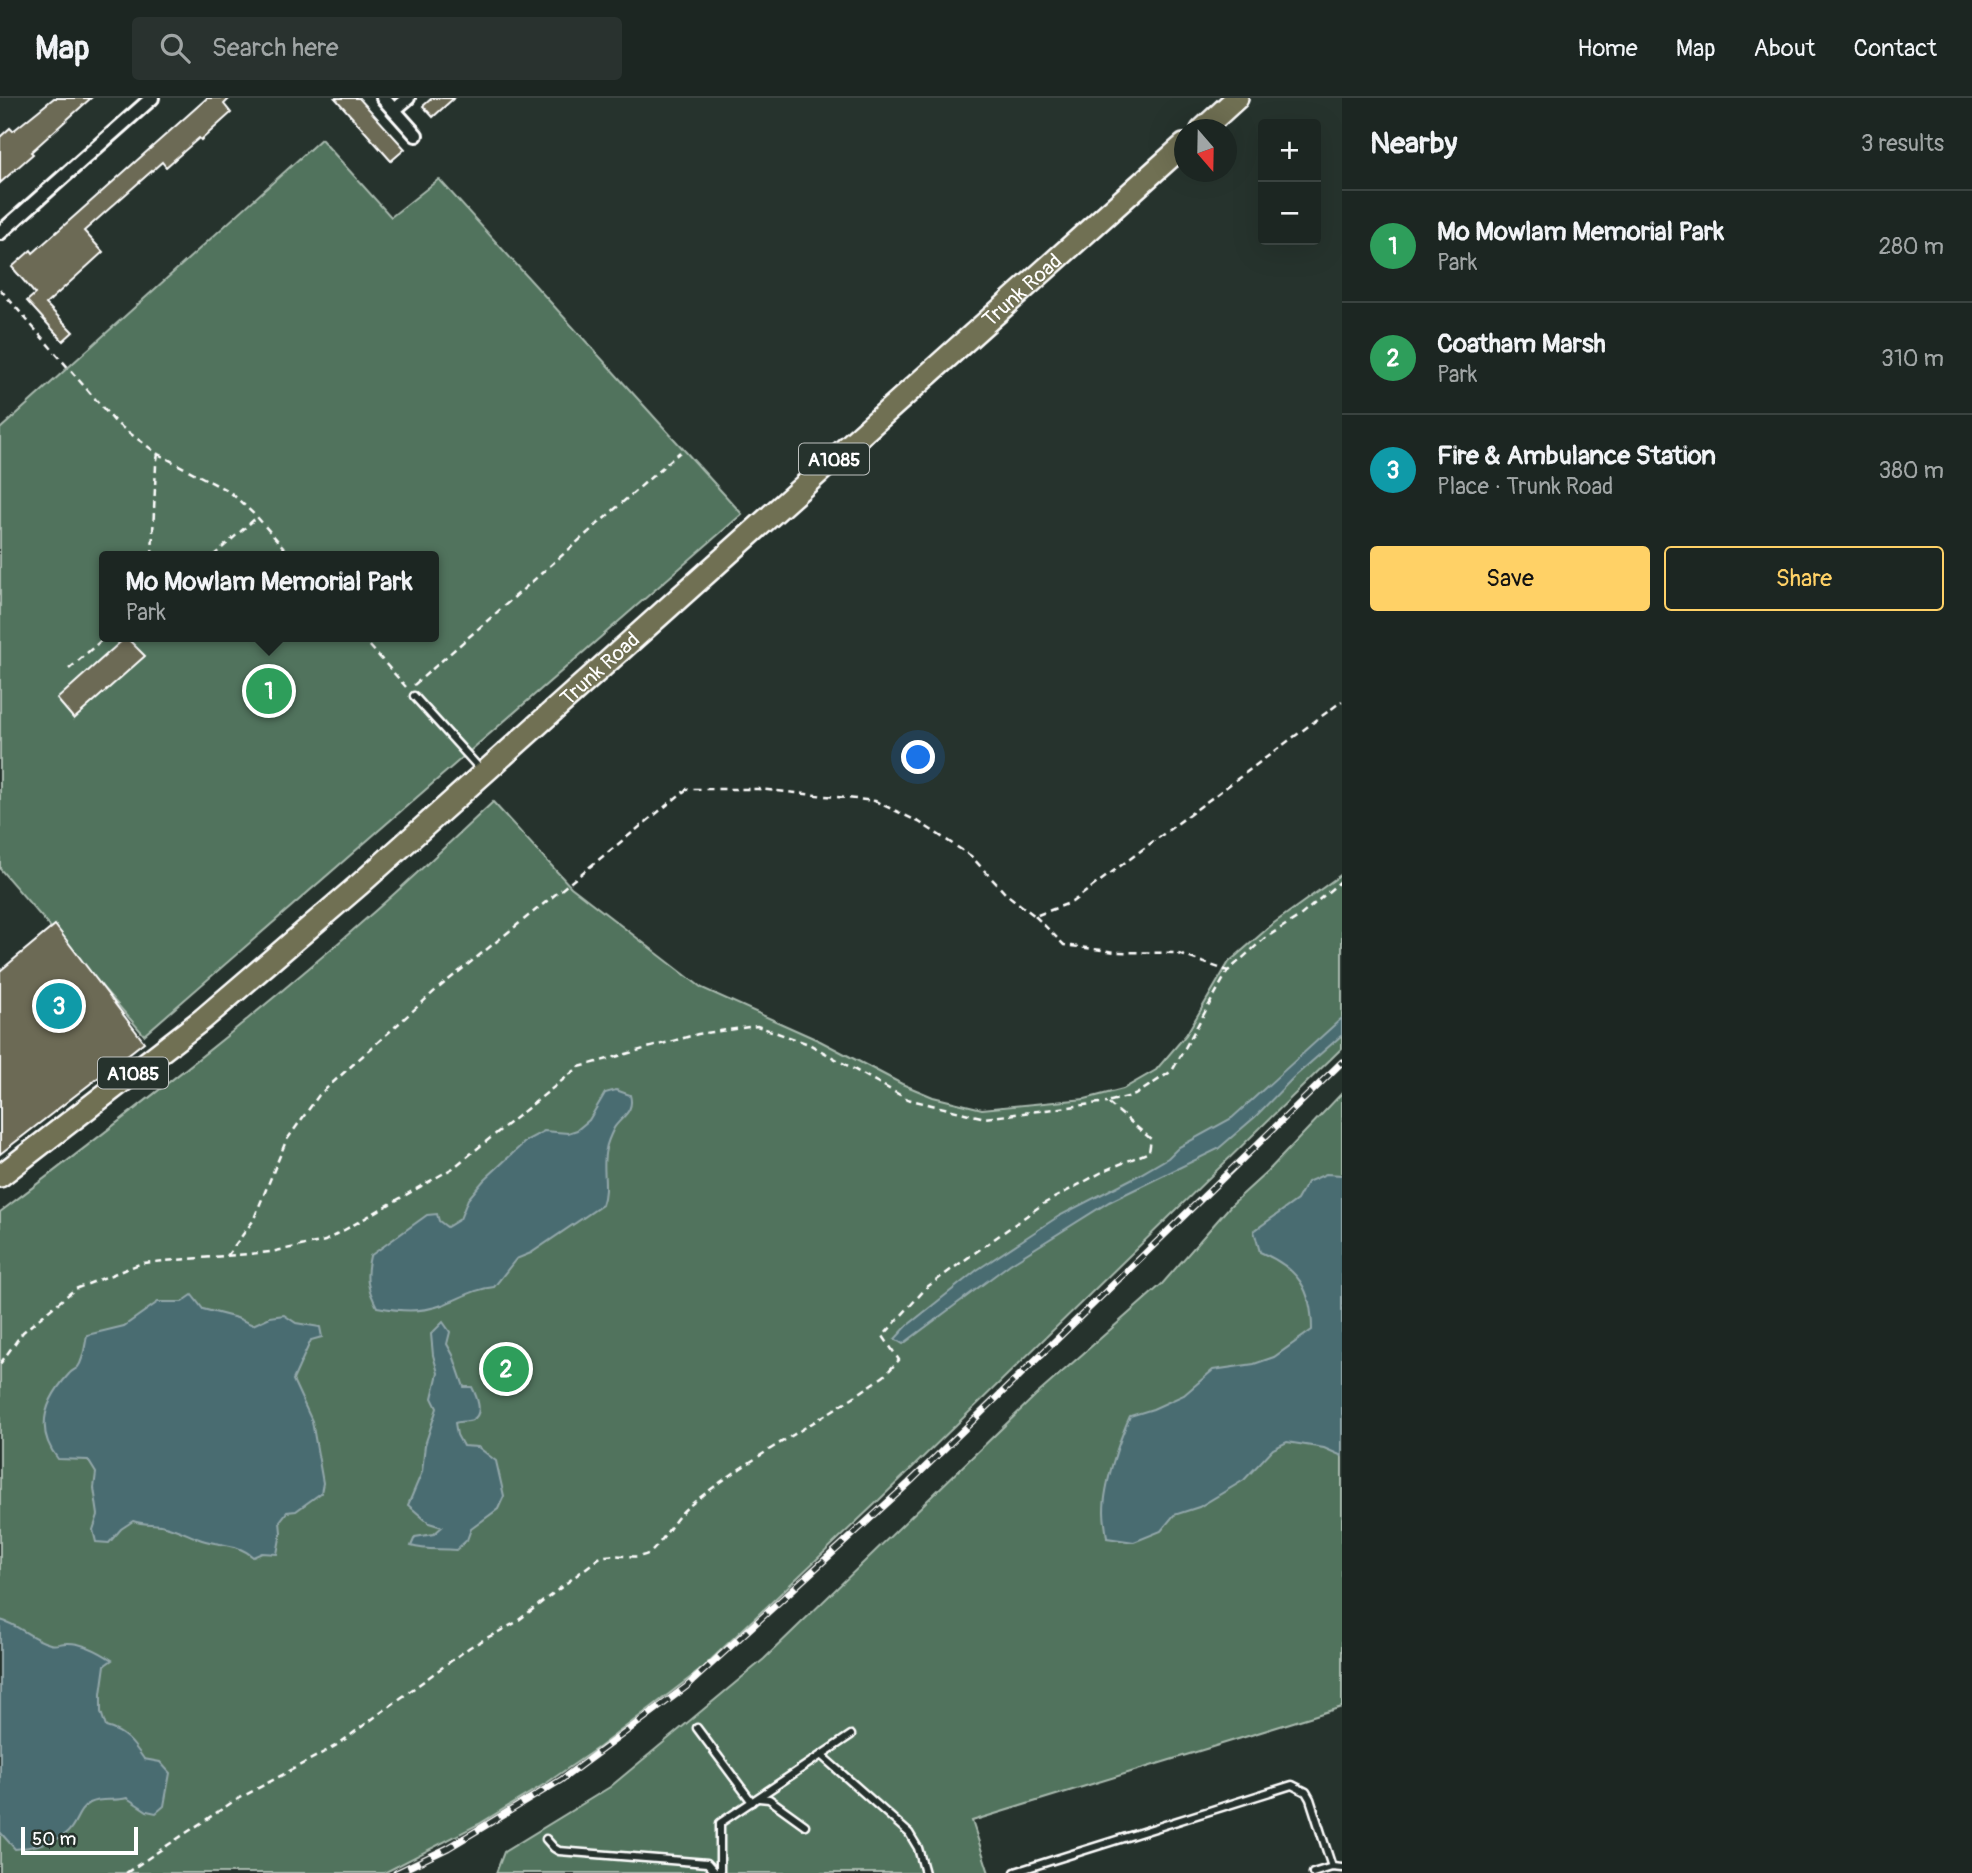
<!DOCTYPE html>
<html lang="en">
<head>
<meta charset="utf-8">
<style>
	body { margin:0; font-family:Pangolin,sans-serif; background:#29322f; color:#f1f3f6 }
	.controls { position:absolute; right:21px; top:21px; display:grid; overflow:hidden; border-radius:7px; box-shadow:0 7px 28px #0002 }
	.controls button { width:63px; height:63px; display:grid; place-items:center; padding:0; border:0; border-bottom:2px solid #3a4340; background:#1c2622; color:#f1f3f6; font:35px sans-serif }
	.compass { position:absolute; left:1174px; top:21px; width:63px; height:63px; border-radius:50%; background:#1c2622; box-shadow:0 7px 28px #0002; rotate:160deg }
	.scale { position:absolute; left:21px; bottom:18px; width:117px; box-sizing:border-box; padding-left:7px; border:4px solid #fff; border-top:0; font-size:19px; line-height:24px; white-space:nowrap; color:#fff; -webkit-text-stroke:5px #26332d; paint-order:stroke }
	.you { position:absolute; left:919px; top:660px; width:24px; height:24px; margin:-18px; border:5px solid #fff; border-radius:50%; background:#1a73e8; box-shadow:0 0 0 10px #1a73e833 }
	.badge { display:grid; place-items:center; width:46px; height:46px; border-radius:50%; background:#ffd166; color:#fff; font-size:23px; font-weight:700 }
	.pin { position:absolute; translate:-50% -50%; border:4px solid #fff; box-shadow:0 2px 7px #0006 }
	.popup { position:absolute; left:99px; top:453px; width:340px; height:91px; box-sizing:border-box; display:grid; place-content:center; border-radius:7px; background:#1c2622; filter:drop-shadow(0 2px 5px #0005); font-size:23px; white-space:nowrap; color:#a0a5a5 }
	.popup b { font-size:26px; color:#f1f3f6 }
	.popup::after { content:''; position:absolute; left:50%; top:100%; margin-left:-14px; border:14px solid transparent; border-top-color:#1c2622 }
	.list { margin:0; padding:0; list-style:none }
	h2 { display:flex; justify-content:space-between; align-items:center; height:91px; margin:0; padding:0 28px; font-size:30px }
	h2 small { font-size:23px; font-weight:400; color:#a0a5a5 }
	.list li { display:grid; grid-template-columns:46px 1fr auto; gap:21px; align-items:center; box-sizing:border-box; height:112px; padding:0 28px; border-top:2px solid #3a4340 }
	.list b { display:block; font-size:26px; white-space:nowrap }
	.list p { margin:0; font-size:23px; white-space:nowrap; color:#a0a5a5 }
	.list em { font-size:23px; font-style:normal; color:#a0a5a5 }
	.actions { display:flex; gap:14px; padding:21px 28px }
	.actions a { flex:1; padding:16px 0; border:2px solid #ffd166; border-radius:7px; text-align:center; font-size:24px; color:#ffd166 }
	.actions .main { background:#ffd166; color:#111 }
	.icon { flex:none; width:38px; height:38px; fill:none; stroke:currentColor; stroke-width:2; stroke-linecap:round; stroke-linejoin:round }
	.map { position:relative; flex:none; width:1342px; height:1775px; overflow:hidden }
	header { display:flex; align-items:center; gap:42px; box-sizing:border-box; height:98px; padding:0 35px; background:#1c2622; border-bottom:2px solid #3a4340 }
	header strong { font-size:33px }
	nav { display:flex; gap:38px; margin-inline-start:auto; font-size:24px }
	.search { width:490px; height:63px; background:#29322f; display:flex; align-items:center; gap:18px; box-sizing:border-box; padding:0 24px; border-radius:7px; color:#a0a5a5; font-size:26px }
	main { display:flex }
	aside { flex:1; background:#1c2622 }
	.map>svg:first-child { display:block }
	.green { fill:#51735d; stroke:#a8b9ae; stroke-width:2; fill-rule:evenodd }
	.water { fill:#4a6c71; stroke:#92a7aa; stroke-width:2 }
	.building { fill:#6c6a55; stroke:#fff; stroke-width:2 }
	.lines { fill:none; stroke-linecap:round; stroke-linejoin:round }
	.service-casing { stroke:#fff; stroke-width:11 }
	.minor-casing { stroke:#fff; stroke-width:18 }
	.primary-casing { stroke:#fff; stroke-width:26 }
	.path { stroke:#fff; stroke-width:2.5; stroke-dasharray:7 5; stroke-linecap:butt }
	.service { stroke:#26332d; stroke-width:6 }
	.minor { stroke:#26332d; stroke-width:12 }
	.primary { stroke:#706f52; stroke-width:21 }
	.rail-casing { stroke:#fff; stroke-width:7 }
	.rail { stroke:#26332d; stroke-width:4.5; stroke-dasharray:13; stroke-linecap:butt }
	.labels { text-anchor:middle; stroke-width:5; stroke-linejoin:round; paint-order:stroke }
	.shield { fill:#26332d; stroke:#bec2c0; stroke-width:2 }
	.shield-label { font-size:19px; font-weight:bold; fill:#fff }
	.street-label { font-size:21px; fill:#fff; stroke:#26332d }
</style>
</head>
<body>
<header>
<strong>Map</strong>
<div class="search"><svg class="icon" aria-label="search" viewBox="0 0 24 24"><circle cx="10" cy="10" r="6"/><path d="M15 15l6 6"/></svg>Search here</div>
<nav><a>Home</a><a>Map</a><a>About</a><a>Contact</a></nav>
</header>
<main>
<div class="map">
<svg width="1342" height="1775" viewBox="0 0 1342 1775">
	<rect width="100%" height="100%" fill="#26332d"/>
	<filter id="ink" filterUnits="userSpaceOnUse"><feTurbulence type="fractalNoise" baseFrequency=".0143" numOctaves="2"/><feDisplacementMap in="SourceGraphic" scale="14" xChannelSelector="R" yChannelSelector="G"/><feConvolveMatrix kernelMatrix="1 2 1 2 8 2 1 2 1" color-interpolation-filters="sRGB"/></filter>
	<g filter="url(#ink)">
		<g class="green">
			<path d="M321,41L391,119L439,81L742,416L144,937L0,771V331ZM105,458H434V539H105Z"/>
			<path d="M493,704L571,789L702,890L820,943L902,986L933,999L982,1011L1085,1001L1123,991L1156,972L1186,937L1229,864L1274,825L1342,776V950L875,1406L699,1573L599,1649L548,1684L479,1726L384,1775H0V1114C126,1019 250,923 368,819C411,782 452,742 493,704Z"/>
			<path d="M1342,995V1609L972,1723L989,1775H496L504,1754L610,1689L764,1561L1035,1298L1162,1186L1231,1107L1267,1074Z"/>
		</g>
		<g class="water">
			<path d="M1342,920V937L1293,980L1255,1019L1218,1051L1109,1104L1010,1166L903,1246L895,1241L908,1227L977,1172L1059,1118L1137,1078L1168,1060L1179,1049L1232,1020Z"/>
			<path d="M616,992L630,997C635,1014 621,1019 614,1030C611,1036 607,1045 606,1051C601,1070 609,1089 602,1107L531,1155L516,1161L494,1189C474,1191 461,1200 442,1207C421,1215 399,1213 377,1209C367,1190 365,1180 370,1158L427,1117L437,1116L439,1123L447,1129L460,1121L468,1101L484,1082L527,1042L544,1033L568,1035L577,1032L589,1022L605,995Z"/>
			<path d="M1326,1076L1342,1077V1358L1324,1350L1287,1344L1273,1351L1244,1382L1199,1409L1174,1417L1161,1433L1134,1444L1107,1440C1106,1431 1104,1422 1104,1413C1104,1387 1119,1342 1130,1318L1153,1311L1184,1297L1213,1272L1254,1266L1274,1259L1312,1232C1312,1191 1298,1170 1260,1154L1254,1133L1297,1102L1307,1084Z"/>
			<path d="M192,1197L203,1211L237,1220L253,1227L270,1219L284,1217L296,1225L320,1229L322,1239L311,1242L293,1282L312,1323L323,1385L321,1395L296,1413L287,1414L280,1423L281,1435L277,1456L262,1455L253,1459C237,1445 221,1448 202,1442C190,1438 178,1431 165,1428C154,1425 144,1427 133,1423L121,1431L109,1445L96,1444L93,1432L98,1417L94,1390L96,1375L88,1362L58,1361C34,1331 45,1302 69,1276C71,1273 75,1272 78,1269C84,1261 85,1247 87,1237L124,1228L158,1204H182Z"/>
			<path d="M443,1224L450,1234L447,1246L453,1257L464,1289H472C476,1297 485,1316 472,1322C468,1324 460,1323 455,1325L457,1337L463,1348L478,1349L496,1363L504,1398L498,1411L471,1431L467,1442L456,1452C441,1450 426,1453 411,1448L415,1439L434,1436L442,1429L429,1425L408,1407L422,1374L425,1347L437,1310L432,1300L438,1275L433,1257L431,1236Z"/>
			<path d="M0,1522C18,1526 31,1541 50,1546C56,1548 60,1545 66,1545C82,1544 100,1554 112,1562L105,1567L101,1596V1614L106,1629C125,1634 133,1645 144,1661L160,1664L170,1675L164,1708L156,1715L147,1713L127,1700C114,1704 102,1699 90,1705C77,1712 77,1726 67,1735C57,1744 28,1750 15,1751L0,1734Z"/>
		</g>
		<g class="building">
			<path d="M54,0H91L31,54L33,56L0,85V39L10,30L13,33Z"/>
			<path d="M207,0H230L224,6L231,15L201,42L199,40L166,69L162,64L84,133L103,154L46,206L73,234L63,243L27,203L35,196L12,169L31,152L33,155Z"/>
			<path d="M335,0H359L405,51L391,63Z"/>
			<path d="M432,0H454L433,19L423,8Z"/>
			<path d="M126,539L145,558L74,621L57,601Z"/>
			<path d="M55,827L144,944L0,1056V873Z"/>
		</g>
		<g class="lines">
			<g class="service-casing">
				<g id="service">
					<path d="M414,598L481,672"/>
					<path d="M697,1630L752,1704"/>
					<path d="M822,1658L909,1735L918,1750L925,1775"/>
					<path d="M759,1700L769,1701L805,1727"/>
					<path d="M546,1741L554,1750L559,1753L707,1765L716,1775"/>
					<path d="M1015,1774L1292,1687L1306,1694L1310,1701L1332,1769"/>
					<path d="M720,1775V1725L851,1637"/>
					<path d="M1313,1775L1332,1769L1342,1770"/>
				</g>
			</g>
			<g class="minor-casing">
				<g id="minor">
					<path d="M383,0L416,37"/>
					<path d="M394,12L408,0"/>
					<path d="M0,135L152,0"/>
				</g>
			</g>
			<g class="primary-casing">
				<g id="primary">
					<path d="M1202,32L1237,0"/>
					<path id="s1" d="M0,1078L203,921L360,786L1184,47"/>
				</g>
			</g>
			<g class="path">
				<path d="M0,191L116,325L158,356L230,394L257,419L291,458"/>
				<path d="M152,458L156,367L158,356"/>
				<path d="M213,458L257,419"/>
				<path d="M362,539L406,589"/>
				<path d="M69,571L105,539"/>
				<path d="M414,587L680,354"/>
				<path d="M1035,818L1064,847L1116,854L1176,855L1228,873"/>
				<path d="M227,1158L253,1123L286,1043L319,997L436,892L687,691H758L875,703L919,724L971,758L1005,795L1035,818L1072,804L1342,603"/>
				<path d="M0,1266L23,1234L75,1191L142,1165L271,1154L325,1143L453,1070L579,969L698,936L757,928L809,946L907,1001L985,1020L1107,1004"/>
				<path d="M126,1775L231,1705L337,1647L470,1549L515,1525L599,1460C614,1453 638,1464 651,1454C665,1441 673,1421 688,1409C749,1359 820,1324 884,1278L899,1262L883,1238L927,1189L1043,1106L1106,1072L1149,1054L1151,1041L1107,1004L1135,997L1172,973L1228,873L1265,840L1300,818L1342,782"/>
			</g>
			<use href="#service" class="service"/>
			<use href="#minor" class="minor"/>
			<use href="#primary" class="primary"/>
			<g class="rail-casing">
				<path id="rail" d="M396,1775L448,1750L561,1682L686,1589L909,1385L1342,964"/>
			</g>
			<use href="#rail" class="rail"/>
		</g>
	</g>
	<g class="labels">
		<g class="shield">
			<rect x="799" y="345.5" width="70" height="31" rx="5"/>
			<rect x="98" y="959.5" width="70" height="31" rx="5"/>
		</g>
		<g class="shield-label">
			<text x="834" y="368">A1085</text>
			<text x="133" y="982">A1085</text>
		</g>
		<g class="street-label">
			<text dy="7" stroke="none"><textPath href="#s1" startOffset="1353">Trunk Road</textPath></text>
			<text dy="7" stroke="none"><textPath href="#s1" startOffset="786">Trunk Road</textPath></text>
		</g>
	</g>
</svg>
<div class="controls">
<button>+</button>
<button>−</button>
</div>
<svg class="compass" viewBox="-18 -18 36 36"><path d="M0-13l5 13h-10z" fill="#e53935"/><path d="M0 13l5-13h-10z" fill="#a0a5a5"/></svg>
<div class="scale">50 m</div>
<div class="you"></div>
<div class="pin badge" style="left:269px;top:593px;background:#2e9e5b">1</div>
<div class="popup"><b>Mo Mowlam Memorial Park</b>Park</div>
<div class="pin badge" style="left:506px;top:1271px;background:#2e9e5b">2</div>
<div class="pin badge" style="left:59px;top:908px;background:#0f9aa8">3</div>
</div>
<aside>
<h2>Nearby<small>3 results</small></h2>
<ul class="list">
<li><span class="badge" style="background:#2e9e5b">1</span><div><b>Mo Mowlam Memorial Park</b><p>Park</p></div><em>280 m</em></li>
<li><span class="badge" style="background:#2e9e5b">2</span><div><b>Coatham Marsh</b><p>Park</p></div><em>310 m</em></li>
<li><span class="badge" style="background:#0f9aa8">3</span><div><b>Fire &amp; Ambulance Station</b><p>Place · Trunk Road</p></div><em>380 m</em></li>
</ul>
<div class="actions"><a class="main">Save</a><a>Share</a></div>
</aside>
</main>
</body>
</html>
